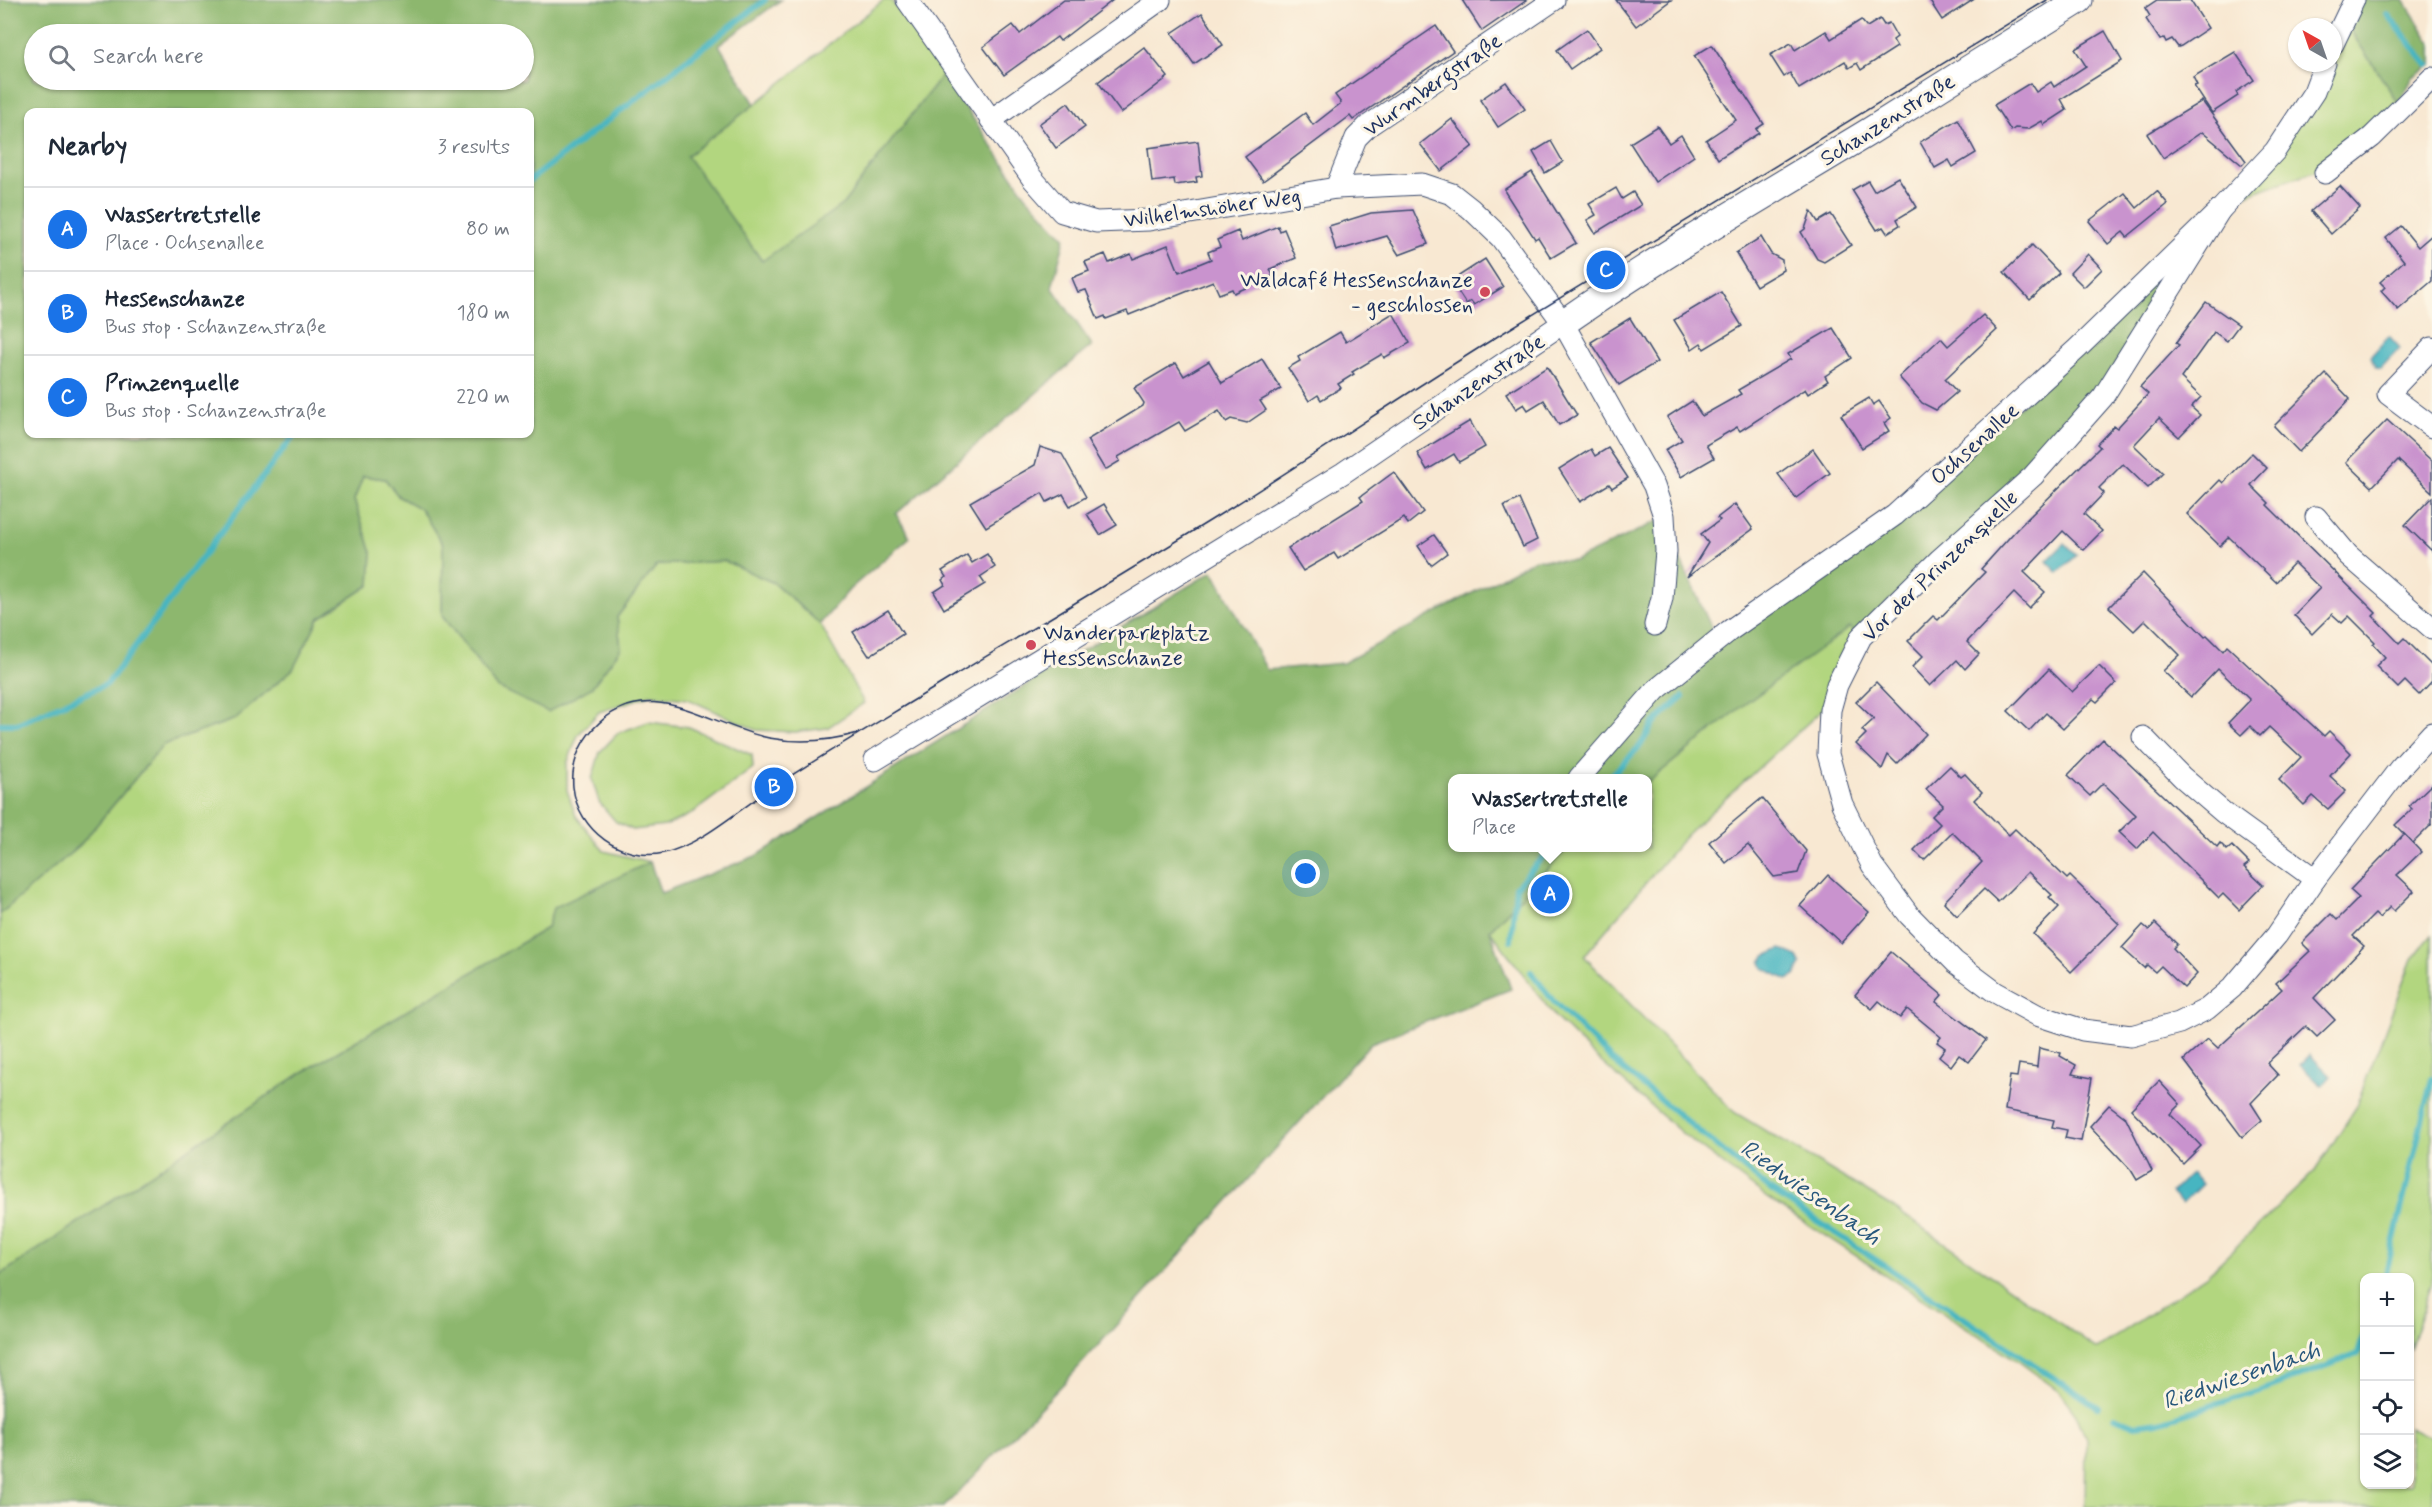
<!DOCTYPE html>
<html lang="en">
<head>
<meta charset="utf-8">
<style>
	body { margin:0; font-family:Mynerve,sans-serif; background:#f6f6f7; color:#1f2937 }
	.controls { position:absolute; right:18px; bottom:18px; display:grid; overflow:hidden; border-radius:12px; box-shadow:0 2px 4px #0004 }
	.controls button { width:54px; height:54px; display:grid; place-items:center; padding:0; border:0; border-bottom:2px solid #e0e1e3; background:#fff; color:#1f2937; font:30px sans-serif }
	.compass { position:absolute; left:2288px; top:18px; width:54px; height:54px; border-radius:50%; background:#fff; box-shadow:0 2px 4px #0004; rotate:320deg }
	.you { position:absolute; left:1306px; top:874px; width:21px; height:21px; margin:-15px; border:4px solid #fff; border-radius:50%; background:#1a73e8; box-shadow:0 0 0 9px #1a73e833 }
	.badge { display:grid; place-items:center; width:39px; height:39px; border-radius:50%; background:#1a73e8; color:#fff; font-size:20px; font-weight:700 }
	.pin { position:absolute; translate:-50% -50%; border:3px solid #fff; box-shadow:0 2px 6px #0006 }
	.popup { position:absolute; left:1448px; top:774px; width:204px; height:78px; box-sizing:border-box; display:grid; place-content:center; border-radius:12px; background:#fff; filter:drop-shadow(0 2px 4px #0005); font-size:20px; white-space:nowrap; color:#747a83 }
	.popup b { font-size:22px; color:#1f2937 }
	.popup::after { content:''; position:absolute; left:50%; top:100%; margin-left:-12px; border:12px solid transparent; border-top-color:#fff }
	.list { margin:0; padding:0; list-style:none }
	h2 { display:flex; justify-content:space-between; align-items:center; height:78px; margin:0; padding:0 24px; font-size:26px }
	h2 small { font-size:20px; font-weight:400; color:#747a83 }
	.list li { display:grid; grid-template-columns:39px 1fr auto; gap:18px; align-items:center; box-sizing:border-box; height:84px; padding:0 24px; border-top:2px solid #e0e1e3 }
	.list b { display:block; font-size:22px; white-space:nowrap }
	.list p { margin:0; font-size:20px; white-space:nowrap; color:#747a83 }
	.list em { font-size:20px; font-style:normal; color:#747a83 }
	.icon { flex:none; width:33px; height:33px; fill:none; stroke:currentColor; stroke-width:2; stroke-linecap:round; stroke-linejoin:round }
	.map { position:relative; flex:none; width:2432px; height:1507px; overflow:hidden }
	.search { position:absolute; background:#fff; box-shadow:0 2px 4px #0004; left:24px; top:24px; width:510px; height:66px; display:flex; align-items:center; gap:15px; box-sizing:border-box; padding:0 21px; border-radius:33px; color:#747a83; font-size:22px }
	.panel { position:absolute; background:#fff; box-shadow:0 2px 4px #0004; left:24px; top:108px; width:510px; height:330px; border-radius:12px }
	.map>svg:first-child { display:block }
	.green { fill:#b2d67f; stroke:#66826e; stroke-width:1.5 }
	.forest { fill:#8db76e; stroke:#547366; stroke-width:1.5; fill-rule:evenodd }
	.water { fill:#47b5c1; stroke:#317290; stroke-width:1.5 }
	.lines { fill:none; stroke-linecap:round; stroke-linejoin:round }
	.stream { stroke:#47b5c1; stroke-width:6 }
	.building { fill:#c993ce }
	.minor-casing { stroke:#3c4b6f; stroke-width:23 }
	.tertiary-casing { stroke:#3c4b6f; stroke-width:29 }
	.minor { stroke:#fff; stroke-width:21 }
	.tertiary { stroke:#fff; stroke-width:27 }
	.tram { stroke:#1b2f5e; stroke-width:1.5 }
	.poi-dot { fill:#d1495b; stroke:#fcf5e5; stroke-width:2 }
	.labels { text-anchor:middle; stroke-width:6; stroke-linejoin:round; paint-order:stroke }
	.street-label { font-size:22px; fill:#1b2f5e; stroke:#fcf5e5 }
	.poi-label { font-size:22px; fill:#1b2f5e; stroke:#fcf5e5; text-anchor:end }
	.water-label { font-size:24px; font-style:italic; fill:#28577c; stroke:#fcf5e5 }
</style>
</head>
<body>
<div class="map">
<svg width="2432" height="1507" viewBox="0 0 2432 1507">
	<rect width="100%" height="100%" fill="#fcf5e5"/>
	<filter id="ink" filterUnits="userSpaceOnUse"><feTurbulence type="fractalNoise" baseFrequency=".0167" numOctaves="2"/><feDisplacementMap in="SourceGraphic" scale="12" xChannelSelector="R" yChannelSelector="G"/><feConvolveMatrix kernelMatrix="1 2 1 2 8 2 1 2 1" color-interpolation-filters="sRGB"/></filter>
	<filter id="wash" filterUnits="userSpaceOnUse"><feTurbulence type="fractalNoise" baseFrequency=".008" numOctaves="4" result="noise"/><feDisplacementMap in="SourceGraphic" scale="24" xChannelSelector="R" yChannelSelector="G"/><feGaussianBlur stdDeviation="1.35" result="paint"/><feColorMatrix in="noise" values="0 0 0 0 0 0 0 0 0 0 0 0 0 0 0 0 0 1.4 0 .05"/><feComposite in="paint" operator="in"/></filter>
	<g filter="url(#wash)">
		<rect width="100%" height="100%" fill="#f8e8d2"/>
		<g class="green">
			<path d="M884,0H891L943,74L843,204L763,262L686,156L755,104Z"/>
			<path d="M2348,27L2399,104L2323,168L2246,195L2333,60Z"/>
			<path d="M363,476L385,479L399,497L421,509L443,545L442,616L498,688H591L621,648L617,617L657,565L725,561L774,583L820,624L864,703L827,728L795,732L756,730L688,699L650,695L599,712L578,735L567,764V790L576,816L604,851L650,862L653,869L591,889L547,928L300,1074L0,1275V914L80,845L163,745L235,719L293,669L319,618L370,585L372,552L354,500Z"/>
			<path d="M1849,627L1855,633L1825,707L1687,834L1584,956L1734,1112L1894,1208L2097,1349L2207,1275L2315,1171L2355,1109L2412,959L2432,935V1283L2410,1349V1278H2364V1484H2410V1427L2432,1438V1507H2085L2086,1439L2076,1414L2059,1391L2018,1361L1767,1198L1683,1134L1592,1054L1555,1017L1490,930L1568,848H1648V782L1745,704Z"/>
			<path d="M648,722L689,727L752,755L753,768L691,814L665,826L633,830L616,822L599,802L592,779L600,752L618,733Z"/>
		</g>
		<g class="forest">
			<path d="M0,0H781L719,45L755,104L687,156L762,261L843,204L943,74L1026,196L1065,238L1052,287L1092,345L896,514L910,537L850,589L820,624L774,583L725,561L657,565L617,617L621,648L591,688L548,712L498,688L442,616L443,545L421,509L399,497L385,479L363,476L354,500L372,552L370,585L319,618L293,669L235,719L163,745L80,845L0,914ZM34,34H524V80H34ZM530,112V434H28V112Z"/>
			<path d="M2359,0H2404L2432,45V65L2413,77L2399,104L2348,27Z"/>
			<path d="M2193,244L2097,393L2030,471L1855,633L1849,628L1745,704L1648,782V778H1452V848H1568L1490,930L1511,989L1371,1043L1065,1382L944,1507H0V1275L300,1074L547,928L553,908L650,862L661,893L758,855L1063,662L1213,571L1267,670L1343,663L1535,559L1575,561L1662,519L1716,638L1897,521Z"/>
		</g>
		<g class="water">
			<path d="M2389,336L2400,348L2380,369L2376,368L2370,357Z"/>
			<path d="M2065,543L2077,555L2058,573L2047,561Z"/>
			<path d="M1781,949L1797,956L1801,964L1795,976L1787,980L1763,968L1761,962L1765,956Z"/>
			<path d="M2310,1055L2331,1076L2322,1086L2300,1065Z"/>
			<path d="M2191,1173L2202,1184L2182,1204L2171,1193Z"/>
		</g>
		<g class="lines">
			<g class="stream">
				<path d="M2387,14L2428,65"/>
				<path d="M530,180L765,0"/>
				<path d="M0,724H17L107,684L295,434"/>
				<path d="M1609,778L1640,746L1654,723L1683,697"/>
				<path d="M1511,940L1516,887L1551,848"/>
				<path d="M1531,972L1554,1002L1614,1062L1772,1191L2098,1407"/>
				<path d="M2385,1278L2432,1078"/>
				<path d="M2115,1417L2135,1425L2159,1422L2260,1391L2358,1354L2364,1335"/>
			</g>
		</g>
		<g id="blocks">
			<g class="building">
				<path d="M1064,0H1113L1060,41L1057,37L1004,75L983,47L1013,25L1020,34Z"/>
				<path d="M1462,0H1527L1482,31Z"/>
				<path d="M1616,0H1671L1636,26Z"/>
				<path d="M1929,0H1973L1942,20Z"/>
				<path d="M2157,0H2190L2208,28L2181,46L2178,47L2172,39L2166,42L2164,38L2160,40L2146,19L2150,16L2145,8Z"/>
				<path d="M1202,13L1223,45L1194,64L1172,33Z"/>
				<path d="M1880,19L1884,25L1889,23L1897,37L1893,40L1897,47L1861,70L1857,63L1849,68L1845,61L1799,89L1790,73L1784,77L1770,55L1791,43L1795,50L1826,31L1831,39L1861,20L1867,27Z"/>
				<path d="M1436,26L1453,51L1353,120L1350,116L1263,181L1245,157L1305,113L1313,125L1341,103L1335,95Z"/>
				<path d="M1587,29L1600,48L1570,69L1557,50Z"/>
				<path d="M2105,31L2122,61L2061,99L2067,110L2044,125L2042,121L2028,129L2015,128L2011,131L1994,105L2030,83L2036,92L2051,82L2054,87L2086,66L2075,49Z"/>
				<path d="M1712,45L1764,124L1756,129L1759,133L1718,159L1706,140L1736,120L1694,56Z"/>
				<path d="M1144,47L1168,77L1121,113L1098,82Z"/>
				<path d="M2235,52L2254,80L2236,92L2238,96L2212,113L2194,86L2197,85L2193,77Z"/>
				<path d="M1506,82L1525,109L1498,127L1480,100Z"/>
				<path d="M2202,101L2246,161L2242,165L2202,132L2163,158L2147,134Z"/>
				<path d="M1068,103L1085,127L1056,148L1039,124Z"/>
				<path d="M1452,119L1473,146L1441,171L1420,144Z"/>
				<path d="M1958,119L1976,153L1953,167L1949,160L1935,168L1920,142Z"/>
				<path d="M1657,126L1669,143L1681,135L1694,156L1655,182L1630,143Z"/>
				<path d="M1198,141L1202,176L1196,177L1197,182L1175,185L1174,179L1152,182L1148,148Z"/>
				<path d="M1551,141L1563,162L1545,173L1533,152Z"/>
				<path d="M1532,172L1576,243L1551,258L1538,237L1535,239L1505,192V189Z"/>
				<path d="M1898,177L1917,207L1897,219L1900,225L1887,233L1883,227L1877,230L1852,190L1868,181L1874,191Z"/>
				<path d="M2340,186L2360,208L2331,234L2311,211Z"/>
				<path d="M1616,188L1622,199L1633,192L1641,205L1595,233L1587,220L1596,215L1589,204Z"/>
				<path d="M2157,191L2168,204L2127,237L2123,232L2108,244L2089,221L2125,193L2137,208Z"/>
				<path d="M1413,210L1428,244L1399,255L1387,236L1336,251L1329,226L1371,213Z"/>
				<path d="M1811,211L1818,222L1831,214L1851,245L1824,262L1817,259L1801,232L1805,229Z"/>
				<path d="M1278,226L1280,231L1284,229L1296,258L1270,269L1273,276L1234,293L1232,289L1219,294L1213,281L1129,315L1127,311L1106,319L1105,316L1098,319L1086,290L1078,292L1072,278L1089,271L1085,262L1105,254L1109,263L1131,254L1133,259L1168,245L1179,272L1211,259L1208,252L1220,247L1217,240L1238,231L1242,241Z"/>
				<path d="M2401,226L2418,247L2432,235V281L2398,310L2381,291L2385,287L2380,282L2404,261L2386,238Z"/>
				<path d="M1761,237L1771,254L1782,260L1783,270L1756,286L1736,253Z"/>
				<path d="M2032,245L2059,273L2030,300L2004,272Z"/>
				<path d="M2088,254L2102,269L2084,287L2070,273Z"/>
				<path d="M1485,259L1503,287L1474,305L1471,301L1466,304L1451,281Z"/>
				<path d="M1721,292L1742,326L1704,349L1701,343L1692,349L1674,320Z"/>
				<path d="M2206,302L2239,325L2227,341L2214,332L2181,378L2201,397L2191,407L2200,415L2179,437L2159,418L2134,445L2163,473L2148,488L2123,464L2099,488L2104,493L2084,514L2102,531L2083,550L2063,531L2024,572L2045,592L2029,608L2014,593L1967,642L1979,654L1965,669L1957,660L1930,686L1912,667L1923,656L1908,641L1933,616L1938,620L1985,572L1981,569L2017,529L2100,447L2097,444L2114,426L2117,428L2148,394L2140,387L2179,345L2176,343Z"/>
				<path d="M1393,313L1410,343L1384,358L1382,354L1352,372L1354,374L1338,384L1341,388L1321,400L1318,395L1309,401L1288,368L1300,361L1298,357L1340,332L1346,342Z"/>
				<path d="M1983,315L1997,330L1945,379L1957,392L1936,410L1922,403L1899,377L1941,338L1948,346Z"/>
				<path d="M1630,318L1657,362L1619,385L1591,342Z"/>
				<path d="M1833,328L1852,358L1825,376L1828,381L1808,394L1805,389L1740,431L1737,427L1706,445L1714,458L1681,477L1665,450L1682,440L1667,417L1692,401L1702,416L1741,394L1738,390L1791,359L1788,354Z"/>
				<path d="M1262,359L1281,389L1260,401L1266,410L1247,423L1231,419L1226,422L1219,411L1185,431L1179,422L1118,457L1120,461L1105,470L1087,440L1143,406L1144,403L1134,388L1176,363L1184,376L1209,361L1222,383Z"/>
				<path d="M1547,367L1577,415L1559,425L1544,400L1528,410L1524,404L1516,409L1506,393Z"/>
				<path d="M2326,374L2350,399L2299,452L2274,426Z"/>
				<path d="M1869,398L1873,405L1879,401L1891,418L1884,423L1889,431L1862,448L1841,415Z"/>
				<path d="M2387,420L2432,461V492L2398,460L2372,487L2346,462Z"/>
				<path d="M1470,421L1485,447L1459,462L1454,454L1427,470L1417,453Z"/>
				<path d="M1040,447L1062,454L1086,497L1070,506L1063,494L1047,502L1042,493L986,527L970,502L1035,465Z"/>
				<path d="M1608,448L1628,478L1612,488L1609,484L1580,502L1559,469L1591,449L1595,456Z"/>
				<path d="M1813,449L1830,473L1796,498L1778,474Z"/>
				<path d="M2252,453L2267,468L2251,485L2269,503L2267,505L2376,613L2373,616L2399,643L2404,638L2432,666V681L2419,695L2405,681L2398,688L2376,666L2385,657L2373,644L2375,642L2349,616L2342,623L2332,614L2312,634L2294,615L2320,588L2294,563L2276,582L2229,537L2220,546L2187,514L2220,480L2223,483Z"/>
				<path d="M1394,472L1423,512L1408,524L1404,518L1338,559L1334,553L1303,571L1288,548L1363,501L1360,497Z"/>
				<path d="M2432,497V551L2405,525Z"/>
				<path d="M1519,499L1537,540L1523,547L1504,506Z"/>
				<path d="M1104,504L1117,525L1100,535L1087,514Z"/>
				<path d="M1735,504L1753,529L1687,577L1708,543L1701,534L1720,520L1717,518Z"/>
				<path d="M1434,535L1447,553L1431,565L1418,546Z"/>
				<path d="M987,554L995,567L980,577L985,584L944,609L934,592L945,585L942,580L946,577L942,571L967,555L972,563Z"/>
				<path d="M2143,573L2205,637L2207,635L2223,651L2227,646L2324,736L2329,731L2351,753L2330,776L2346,791L2328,809L2313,796L2304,805L2279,780L2301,757L2269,727L2260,736L2250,726L2241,735L2228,723L2250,700L2218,669L2191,697L2163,671L2180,655L2145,620L2134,631L2109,607Z"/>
				<path d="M888,610L903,634L869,656L853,632Z"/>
				<path d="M2099,666L2116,683L2097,702L2093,699L2063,729L2046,713L2029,731L2008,711L2049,669L2072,692Z"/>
				<path d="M1876,682L1926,734L1897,764L1888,755L1882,769L1856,744L1866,734L1862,730L1874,719L1856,702Z"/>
				<path d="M2103,739L2217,847L2220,843L2227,850L2232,846L2249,863L2244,867L2263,885L2239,910L2223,894L2219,898L2153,832L2137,849L2119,832L2136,815L2103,783L2090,796L2068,775Z"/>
				<path d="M1950,766L1961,777L1965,774L1982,792L1974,800L2009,835L2015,829L2067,879L2070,876L2119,924L2071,972L2033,934L2059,907L2049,897L2052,895L2028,872L1998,902L1984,889L1957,916L1944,902L1982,862L1952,832L1924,860L1914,850L1940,824L1932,816L1943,805L1926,789Z"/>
				<path d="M2432,784V824L2413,843L2395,825L2412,809L2409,806Z"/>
				<path d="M1762,798L1806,851L1798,873L1774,877L1748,845L1726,863L1709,842Z"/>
				<path d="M2404,834L2421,852L2397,875L2414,891L2394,911L2390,907L2379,918L2375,914L2353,936L2364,946L2314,998L2335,1020L2317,1037L2306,1026L2267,1063L2278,1075L2251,1103L2262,1120L2242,1137L2184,1060L2208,1039L2218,1048L2282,989L2276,983L2310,951L2302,943L2331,914L2337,920L2359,898L2350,890Z"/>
				<path d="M1828,875L1869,912L1841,943L1800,906Z"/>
				<path d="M2155,923L2177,944L2173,948L2197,974L2184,988L2161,966L2155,972L2147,965L2144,968L2122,948L2143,925L2149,930Z"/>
				<path d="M1891,952L1942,995L1936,1002L1986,1040L1969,1062L1959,1055L1951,1066L1939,1056L1945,1048L1937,1042L1941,1037L1907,1009L1900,1018L1879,1001L1872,1009L1855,995Z"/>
				<path d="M2039,1048L2061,1053L2060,1056L2076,1065L2072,1074L2092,1078L2081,1141L2065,1138L2067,1130L2052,1127L2054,1120L2005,1110L2010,1076L2017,1077L2019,1064L2037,1067Z"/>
				<path d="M2159,1081L2180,1104L2170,1114L2201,1146L2183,1164L2131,1109Z"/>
				<path d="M2109,1105L2126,1118L2152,1171L2137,1180L2131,1170L2090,1126Z"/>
			</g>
		</g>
	</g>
	<g filter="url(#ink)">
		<use href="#blocks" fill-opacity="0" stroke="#3c4b6f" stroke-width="1.5"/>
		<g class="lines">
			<g class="minor-casing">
				<g id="minor">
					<path d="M907,0L1032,178L1062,212L1096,222L1149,220L1336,188L1422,184L1452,194L1471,209L1501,238L1563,323L1654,486L1664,516L1666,551L1662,598L1655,625"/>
					<path d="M2333,44L2354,0"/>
					<path d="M991,120L1160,0"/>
					<path d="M2325,173L2372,137L2432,78"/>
					<path d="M1336,188L1356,138L1368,126L1554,0"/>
					<path d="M2220,210L2103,397L2033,476L1940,559L1861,637L1837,685L1830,710L1828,754L1842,804L1872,865L1909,915L1955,962L1995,992L2037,1015L2083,1030L2131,1036L2179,1023L2207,1009L2232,988L2277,935L2315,879L2400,768L2432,733"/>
					<path d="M2432,348L2388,394L2432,427"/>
					<path d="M2316,517L2348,555L2432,628"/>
					<path d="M2143,737L2182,777L2224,813L2315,879"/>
					<path d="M875,760L1343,473L1563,323"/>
					<path d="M1579,778L1656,690L1729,631L1895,515L2078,348L2220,210L2275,151L2314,92L2325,63"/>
				</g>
			</g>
			<g class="tertiary-casing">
				<path id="tertiary" d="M1563,323C1661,255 1765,195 1867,133C1938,89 2008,44 2079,0"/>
			</g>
			<use href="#minor" class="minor"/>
			<use href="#tertiary" class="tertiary"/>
			<path class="tram" d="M862,732C831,741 801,744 769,738C709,726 647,670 593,729C579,744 571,766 573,787C578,831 622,862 664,853C701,845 741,808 772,788C831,749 892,714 952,677C1045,621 1139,565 1232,507C1321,451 1408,392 1498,336C1680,223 1864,112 2047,0"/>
		</g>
	</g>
	<g class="poi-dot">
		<circle cx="1485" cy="292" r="6"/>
		<circle cx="1031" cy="645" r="6"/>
	</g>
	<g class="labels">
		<g class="street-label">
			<text transform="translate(1432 84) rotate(-35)" y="8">Wurmbergstraße</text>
			<text transform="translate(1887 119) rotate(-32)" y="8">Schanzenstraße</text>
			<text transform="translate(1212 207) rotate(-8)" y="8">Wilhelmshöher Weg</text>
			<text transform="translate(1478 381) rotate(-34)" y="8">Schanzenstraße</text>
			<text transform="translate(1974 443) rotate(-42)" y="8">Ochsenallee</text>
			<text transform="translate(1939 565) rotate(-44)" y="8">Vor der Prinzenquelle</text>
		</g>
		<g class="poi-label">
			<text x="1473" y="287">Waldcafé Hessenschanze<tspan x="1473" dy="25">- geschlossen</tspan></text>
			<text x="1043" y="640" text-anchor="start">Wanderparkplatz<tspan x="1043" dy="25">Hessenschanze</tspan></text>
		</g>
		<g class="water-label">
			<text transform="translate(1811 1192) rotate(35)" y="8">Riedwiesenbach</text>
			<text transform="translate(2241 1375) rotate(-19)" y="8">Riedwiesenbach</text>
		</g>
	</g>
</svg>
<div class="controls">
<button>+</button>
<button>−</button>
<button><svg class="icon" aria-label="locate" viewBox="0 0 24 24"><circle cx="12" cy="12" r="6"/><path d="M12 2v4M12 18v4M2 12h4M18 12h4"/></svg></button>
<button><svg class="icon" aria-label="layers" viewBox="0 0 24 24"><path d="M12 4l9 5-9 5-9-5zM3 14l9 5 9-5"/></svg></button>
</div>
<svg class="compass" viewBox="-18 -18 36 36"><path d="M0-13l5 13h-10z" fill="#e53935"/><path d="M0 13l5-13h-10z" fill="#747a83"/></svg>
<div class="you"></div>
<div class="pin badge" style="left:1550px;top:894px">A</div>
<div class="popup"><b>Wassertretstelle</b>Place</div>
<div class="pin badge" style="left:774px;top:787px">B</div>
<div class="pin badge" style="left:1606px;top:270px">C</div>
<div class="search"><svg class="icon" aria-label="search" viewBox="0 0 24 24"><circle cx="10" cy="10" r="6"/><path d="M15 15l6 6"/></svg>Search here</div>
<section class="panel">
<h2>Nearby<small>3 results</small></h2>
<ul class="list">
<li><span class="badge">A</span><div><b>Wassertretstelle</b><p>Place · Ochsenallee</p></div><em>80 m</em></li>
<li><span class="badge">B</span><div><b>Hessenschanze</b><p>Bus stop · Schanzenstraße</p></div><em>180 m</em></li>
<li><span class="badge">C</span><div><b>Prinzenquelle</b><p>Bus stop · Schanzenstraße</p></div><em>220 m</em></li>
</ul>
</section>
</div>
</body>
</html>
